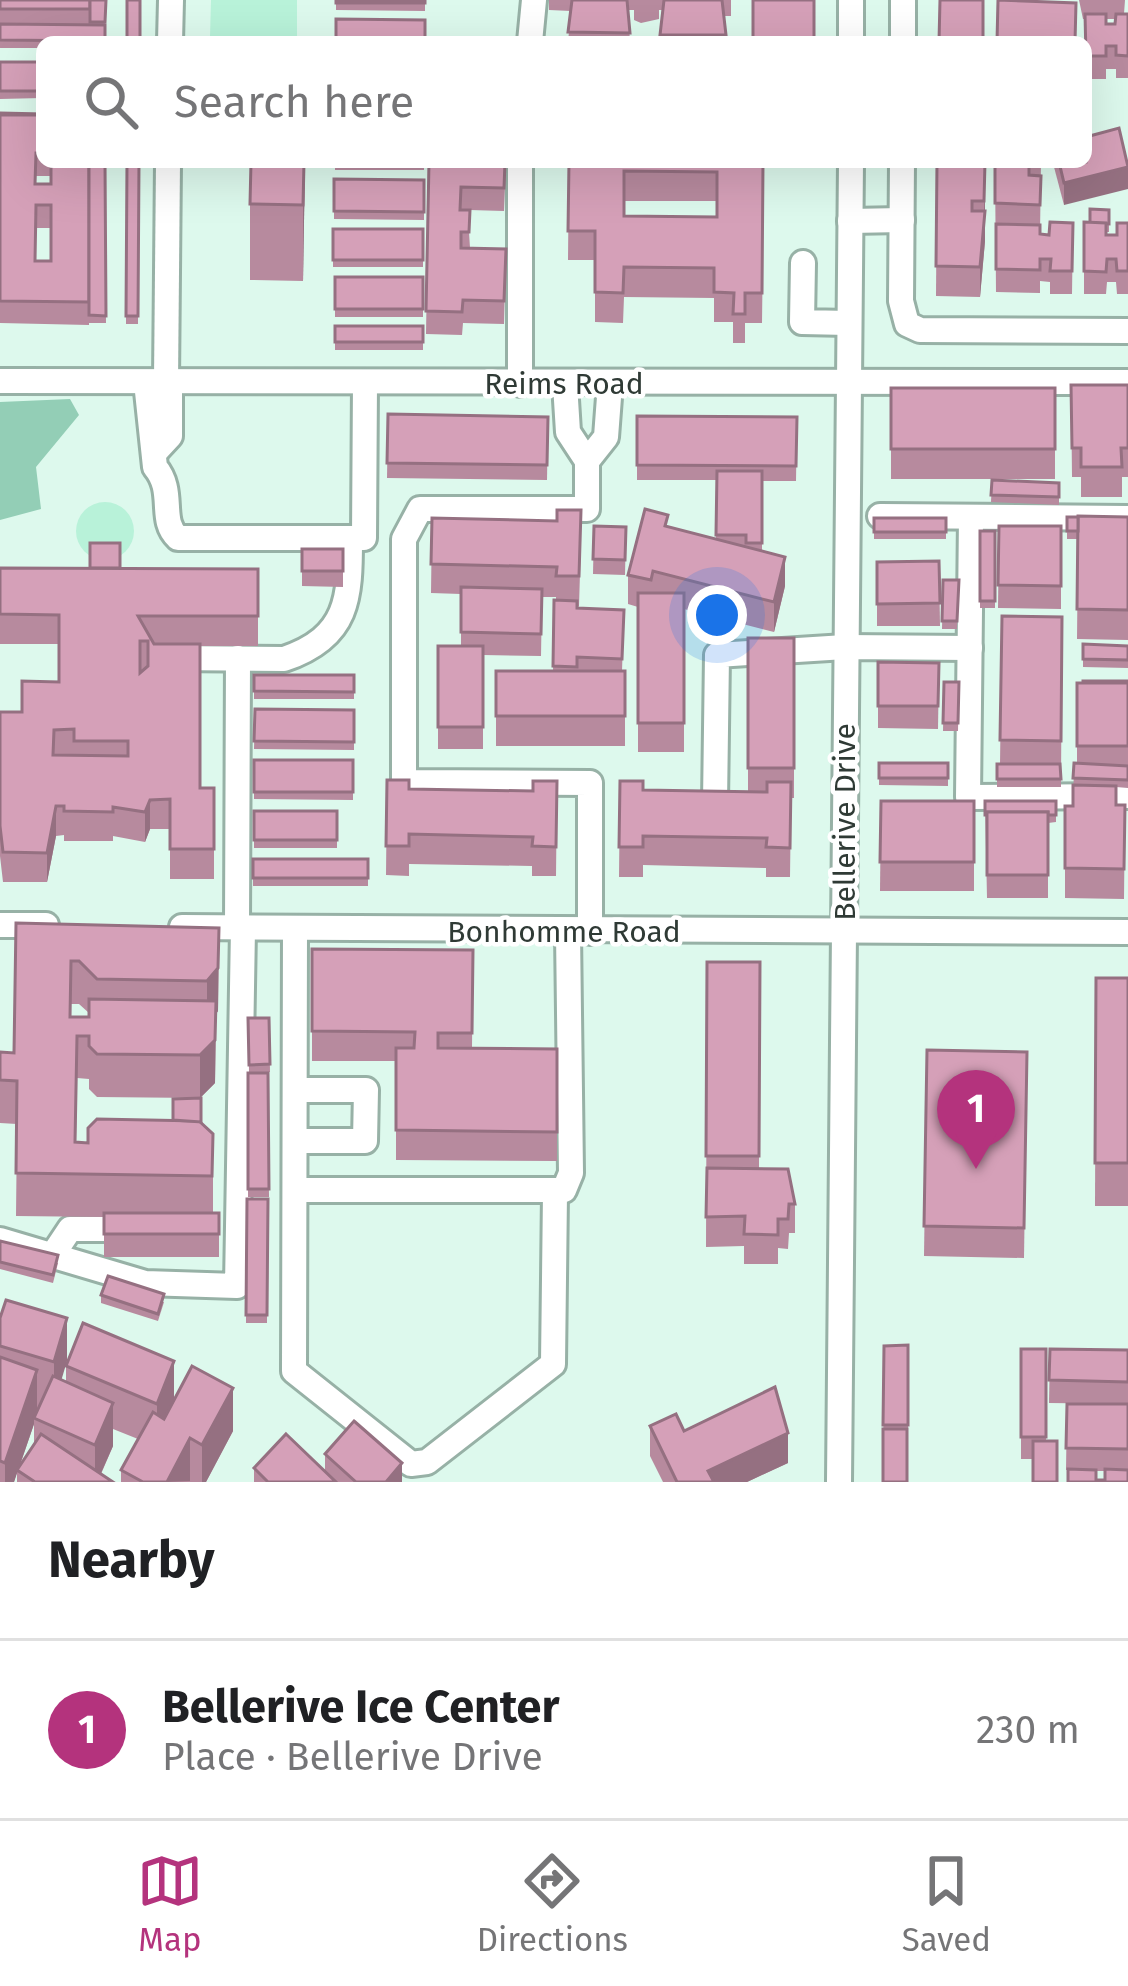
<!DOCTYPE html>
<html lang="en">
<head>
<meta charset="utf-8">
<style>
	body { margin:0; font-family:"Fira Sans",sans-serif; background:#f2f2f2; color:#202124 }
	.you { position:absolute; left:717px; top:615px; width:42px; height:42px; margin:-30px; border:9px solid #fff; border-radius:50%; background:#1a73e8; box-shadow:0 0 0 18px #1a73e833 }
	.badge { display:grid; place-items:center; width:78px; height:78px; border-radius:50%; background:#b4337d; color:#fff; font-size:39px; font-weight:700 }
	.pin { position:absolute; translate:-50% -99px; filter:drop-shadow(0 3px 6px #0008) }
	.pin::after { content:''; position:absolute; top:63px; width:42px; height:36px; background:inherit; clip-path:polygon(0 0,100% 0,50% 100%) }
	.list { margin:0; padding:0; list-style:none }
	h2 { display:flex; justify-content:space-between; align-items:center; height:156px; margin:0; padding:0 48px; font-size:51px }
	h2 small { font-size:39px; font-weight:400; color:#757577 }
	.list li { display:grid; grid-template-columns:78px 1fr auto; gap:36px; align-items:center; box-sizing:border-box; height:180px; padding:0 48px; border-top:3px solid #e0e0e0 }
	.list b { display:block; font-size:45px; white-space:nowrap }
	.list p { margin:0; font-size:39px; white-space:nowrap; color:#757577 }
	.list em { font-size:39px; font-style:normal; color:#757577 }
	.icon { flex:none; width:66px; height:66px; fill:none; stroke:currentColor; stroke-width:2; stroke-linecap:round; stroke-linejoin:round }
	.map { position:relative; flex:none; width:1128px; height:1482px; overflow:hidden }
	.search { position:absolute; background:#fff; box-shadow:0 12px 48px #0002; left:36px; right:36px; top:36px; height:132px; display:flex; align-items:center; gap:30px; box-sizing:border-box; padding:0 42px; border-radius:18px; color:#757577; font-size:45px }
	.sheet { height:336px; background:#fff }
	nav { display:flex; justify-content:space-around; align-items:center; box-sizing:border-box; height:168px; border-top:3px solid #e0e0e0; background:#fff; font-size:33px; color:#757577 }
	nav a { display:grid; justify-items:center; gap:6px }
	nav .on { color:#b4337d }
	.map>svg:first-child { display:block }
	.green { fill:#b8f2d9 }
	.forest { fill:#93ceb6 }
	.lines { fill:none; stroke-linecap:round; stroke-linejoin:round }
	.minor-casing { stroke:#97b1a6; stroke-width:30 }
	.minor { stroke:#fff; stroke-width:24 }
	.wall { fill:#b78a9e; fill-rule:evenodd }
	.shaded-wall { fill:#957081 }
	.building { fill:#d5a0b8; stroke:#957081; stroke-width:3; fill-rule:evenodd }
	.labels { text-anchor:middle; stroke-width:9; stroke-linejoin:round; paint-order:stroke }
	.street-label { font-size:30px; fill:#2f3a35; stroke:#fff }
</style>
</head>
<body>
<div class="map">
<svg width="1128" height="1482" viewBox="0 0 1128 1482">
	<rect width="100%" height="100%" fill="#ddf9ed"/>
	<g class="green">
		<path d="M211,0H297V39L210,37Z"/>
		<circle cx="105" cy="531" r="29"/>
	</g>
	<path class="forest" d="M70,399L79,415L36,467L41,509L0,520V402Z"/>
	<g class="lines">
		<g class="minor-casing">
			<g id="minor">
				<path d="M851,0V42"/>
				<path d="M903,0V42"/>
				<path d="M170,42L171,0"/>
				<path d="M530,42L534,0"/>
				<path d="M520,162V384"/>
				<path d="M902,162L901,301L907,324L920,330L1128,331"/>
				<path d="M850,221L902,220"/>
				<path d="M803,263L802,322L848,323"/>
				<path d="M0,381L1128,382"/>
				<path d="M146,382L155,467C176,492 158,520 178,538H364L365,383"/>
				<path d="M166,382L168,162"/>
				<path d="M565,384L568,432L587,461V509H420L404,539V782L590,783V932"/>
				<path d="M157,450L170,436V382"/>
				<path d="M587,461L606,437L610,384"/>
				<path d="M880,516L1128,518"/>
				<path d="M971,517L968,797L1128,796"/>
				<path d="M169,658L284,659C349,637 350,598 350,538"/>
				<path d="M715,803L717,655L845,647L970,648"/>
				<path d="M0,925H46"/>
				<path d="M182,927L1128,932"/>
				<path d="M237,928L238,658"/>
				<path d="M295,929L294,1371L411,1464L427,1462L553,1364L555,1193"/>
				<path d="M295,1090H366L365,1141H295"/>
				<path d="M295,1190H564L571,1173L568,932"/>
				<path d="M0,1240L145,1283L237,1286L243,928"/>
				<path d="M52,1256L70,1229H133"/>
				<path d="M839,1482L851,162"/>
			</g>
		</g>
		<use href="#minor" class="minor"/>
	</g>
	<g class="wall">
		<path d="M0,0H106L105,41L42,42V48H0Z"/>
		<path d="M336,0H425V11L336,10Z"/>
		<path d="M549,0H731V16H724L726,42H660L663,10H659V19L641,23L634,20V10H628L630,42H568L571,11L549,10Z"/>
		<path d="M1079,0H1125L1124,14H1128V78H1116V69H1106V79H1086L1085,19H1083ZM1106,19H1116L1115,24H1106Z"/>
		<path d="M0,62H42V98L0,99Z"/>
		<path d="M0,113L42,114V162H105L106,323H89V325L0,323ZM36,176H51V184H35ZM36,228H51V261H36Z"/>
		<path d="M127,162H139L138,324H126Z"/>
		<path d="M305,162L303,281L250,280V204Z"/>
		<rect x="335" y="162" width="89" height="8"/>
		<path d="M429,162H506L504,211L470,210L469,232L470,248L506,249L504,324L463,323L462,335L426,334Z"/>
		<path d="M569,162H764L762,323H745V343H733V322H714V298L624,297L623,323L595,322V260H568ZM624,201H717V217L624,216Z"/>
		<path d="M937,162H985V241L980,297L936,296Z"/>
		<path d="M995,162H1041L1040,234L1049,235L1073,223L1072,294H1050V282L1040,281V293L996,292Z"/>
		<path d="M1054,162H1086L1064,205L1054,167Z"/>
		<path d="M334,179L424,180V220L334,219Z"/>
		<path d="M1109,210V232H1106V235H1117L1128,223V294H1117L1116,282H1107L1106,294H1084V222L1090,223Z"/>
		<rect x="333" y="229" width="90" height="38"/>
		<rect x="335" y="277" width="88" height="40"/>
		<rect x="335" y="326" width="88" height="24"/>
		<path d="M1071,385H1128V477H1122V497H1081V477H1072Z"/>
		<rect x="891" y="388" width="164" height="91"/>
		<path d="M388,414L548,417L547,480L387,478Z"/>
		<path d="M637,416L797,417L796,481H762V551L785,586L774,632L684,609V752H638V607L628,604V575L668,527L716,539L717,480H637Z"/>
		<path d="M992,480L1059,483V505L991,502Z"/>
		<path d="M1067,517H1128V640L1077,639L1078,539H1067Z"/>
		<path d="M432,518L581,540L579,606L577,608L624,610L622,671H625V746H496V671H553L554,600H556V597H542L541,656L483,655V749H438V646H461V594L431,593Z"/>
		<rect x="874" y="518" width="72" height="21"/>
		<path d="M594,526L626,527L625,575L593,574Z"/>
		<path d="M999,526H1061V609L998,608Z"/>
		<rect x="980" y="531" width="15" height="77"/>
		<path d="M302,549H343V587L302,586Z"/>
		<path d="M939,561L940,626H877V562Z"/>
		<path d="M0,568L258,569V646H200V788H214V879H170V829H150L145,842L113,836V841H64V835L56,836L47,882H3L0,856V712H22L59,682V644H0Z"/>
		<path d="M943,580H959L957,629H942Z"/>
		<path d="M1002,616L1062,617L1061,787H997V764H1000Z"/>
		<path d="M748,638H794V798H791L790,877H766V868L643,865V877H619L620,781L643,790L748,792Z"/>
		<path d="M1083,644L1128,646V668L1083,667Z"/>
		<path d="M878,662L939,663L938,729L878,728Z"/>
		<rect x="254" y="675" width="100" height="24"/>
		<path d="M1128,681V788L1116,787V805H1125L1124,899L1065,898V806H1073L1074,763H1077V746Z"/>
		<path d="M944,682H959L958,731H943Z"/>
		<path d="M255,709L354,710V750L254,749Z"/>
		<path d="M254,760H353V800L254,799Z"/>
		<path d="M879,763H948V786L879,785Z"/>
		<path d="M387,780L409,789L533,791L557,781L556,876H532V866L409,864V876L386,875Z"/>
		<path d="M881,801H974V891H880Z"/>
		<path d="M985,801H1056V822L1048,823V898H987Z"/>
		<rect x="254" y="811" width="83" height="37"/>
		<rect x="253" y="859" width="115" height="27"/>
		<path d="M16,923L219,928L218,1011L216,1014L215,1083L200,1098L201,1123L213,1134V1213H219V1257H104V1217L16,1216L17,1124L0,1123V1052L14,1053ZM71,1004H79L89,1013V1017H70ZM77,1078L89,1079V1089L97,1097L198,1098L173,1120L88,1143L76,1142Z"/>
		<path d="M312,949L473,950L472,1048L557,1049V1161L396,1160V1061H312Z"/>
		<path d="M707,962H760L759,1169L795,1204V1233H789L788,1249L778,1248V1264H744V1246L706,1247Z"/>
		<path d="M1096,978H1128V1206H1095Z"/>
		<path d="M248,1018H269L270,1072H249Z"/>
		<path d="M927,1050L1027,1052L1024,1258L924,1256Z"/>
		<path d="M248,1073H268L269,1197H248Z"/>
		<path d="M247,1199H268L267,1323H246Z"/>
		<path d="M0,1241L58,1263L53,1283L0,1269Z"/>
		<path d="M101,1295L164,1302L158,1321L101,1303Z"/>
		<path d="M0,1318H67L61,1379L66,1381V1366L174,1400L233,1431L206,1482H121V1470L138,1439L113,1429V1446L101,1474L113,1482H17V1472L14,1482H0ZM34,1424V1445L19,1468Z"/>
		<path d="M908,1345V1448L883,1482L884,1346Z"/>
		<path d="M1021,1349H1046V1441L1033,1459H1021Z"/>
		<path d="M1050,1349L1128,1350V1404L1049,1403Z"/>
		<path d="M1067,1404H1128V1482H1068V1470H1066ZM1096,1471H1105V1480H1096Z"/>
		<path d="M650,1426L684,1431L788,1463L747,1482H663L650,1456Z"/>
		<path d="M325,1454L402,1482H254V1468L325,1471Z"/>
	</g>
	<g class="shaded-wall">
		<path d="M304,162H305L303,281V205Z"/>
		<path d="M985,162V241L980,297V267L984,220Z"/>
		<path d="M1128,167V189L1064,205V183Z"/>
		<path d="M785,557V586L774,632V602Z"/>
		<path d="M150,800V829L145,842V812Z"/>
		<path d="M56,806V836L47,882V853Z"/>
		<path d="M219,928L218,1011L216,1014L215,1083L200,1098V1055L207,1024V981Z"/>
		<path d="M67,1318V1361L54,1405V1362Z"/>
		<path d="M174,1361V1404L157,1447V1404Z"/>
		<path d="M37,1370V1413L34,1418V1424L14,1482H5V1463Z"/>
		<path d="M233,1388V1431L206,1482H202V1445Z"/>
		<path d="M113,1403V1446L97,1482H95V1445Z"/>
		<path d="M788,1433V1463L747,1482H708V1471Z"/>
		<path d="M190,1438V1481L167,1482Z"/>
		<path d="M402,1463V1482H386Z"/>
	</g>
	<g class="building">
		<rect x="0" y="0" width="90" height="9"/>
		<path d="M90,0H106L105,22H90Z"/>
		<rect x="127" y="0" width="13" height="42"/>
		<rect x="336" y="0" width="89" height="3"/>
		<path d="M572,0H627L630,33L568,32Z"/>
		<path d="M664,0H722L726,35H660Z"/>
		<rect x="753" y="0" width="61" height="42"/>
		<path d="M940,0H983V42H939Z"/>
		<path d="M998,0L1076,3L1075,42H997Z"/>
		<path d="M1085,14H1106V24H1115L1116,14H1128V56L1116,55V46H1106V56H1086Z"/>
		<path d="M336,19L425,20V42H336Z"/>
		<path d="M0,24L105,25V41L0,40Z"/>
		<rect x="0" y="62" width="42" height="29"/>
		<path d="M0,113L42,114V115H0Z"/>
		<path d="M0,115H42V153H36L35,184H51V162H89V302L0,301ZM36,205H51V261H35Z"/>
		<path d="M1119,128L1128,167L1064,183L1059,162H1086V137Z"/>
		<path d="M89,162H105L106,316L89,315Z"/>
		<path d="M127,162H139L138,316H126Z"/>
		<path d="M251,162H304L303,205L250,204Z"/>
		<path d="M429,162H505L504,188L461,187L460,210H470L469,232H461V248L506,249L504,301L463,300L462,312L426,311Z"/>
		<path d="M569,162H763L762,293H745V314H733L734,293L714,292V268L624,267L623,293L595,292V231H568ZM624,171L717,172V217L624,216Z"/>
		<path d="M937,162H985L984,201H972V211H985L980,267L936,266Z"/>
		<path d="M995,162H1040V165H1029V175L1041,176L1040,205L995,203Z"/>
		<path d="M334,179L424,180V212L334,211Z"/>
		<path d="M1090,209L1109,210V224L1090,223Z"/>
		<path d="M1050,222L1073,223L1072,271H1050L1051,259H1040V270L996,269V224L1040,225V234L1049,235Z"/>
		<path d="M1084,222L1106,223V235H1117V223H1128V271H1117L1116,259H1107L1106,272L1084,271Z"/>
		<rect x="333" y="229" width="90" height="31"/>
		<rect x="335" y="277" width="88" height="32"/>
		<rect x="335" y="326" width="88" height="16"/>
		<path d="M1071,385H1128V448H1121L1122,467H1081V448H1072Z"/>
		<rect x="891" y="388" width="164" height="61"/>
		<path d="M388,414L548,417L547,465L387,463Z"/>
		<path d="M637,416L797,417L796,466L637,465Z"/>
		<path d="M717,471H762V543H746V535H716Z"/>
		<path d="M992,480L1059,483V497L991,495Z"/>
		<path d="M645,509L668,515L665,526L785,557L774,602L653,571L651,580L628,575Z"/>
		<path d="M557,510H581L579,576H556L557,567L431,564L432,518L557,521Z"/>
		<path d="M1078,516L1128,517V610L1077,609Z"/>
		<rect x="1067" y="517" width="11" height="14"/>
		<rect x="874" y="518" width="72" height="14"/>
		<path d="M594,526L626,527L625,560L593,559Z"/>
		<path d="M999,526H1061V586L998,585Z"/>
		<rect x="980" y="531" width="15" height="70"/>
		<rect x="90" y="543" width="30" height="25"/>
		<rect x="302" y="549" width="41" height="22"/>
		<path d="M939,561L940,603L877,604V562Z"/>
		<path d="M0,568L258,569V616H138L154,644H200V788H214V849H170V799L150,800L145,812L113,807V812L64,811V806H56L47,853L3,852L0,826V712H22V681L59,682V615L0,614ZM140,641H148V666L140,673ZM74,729V741H128V756L53,755L54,730Z"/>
		<path d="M943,580H959L957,621H942Z"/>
		<path d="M461,587L542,589L541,634L461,632Z"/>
		<rect x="638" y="593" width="46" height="130"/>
		<path d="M554,600L577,601V608L624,610L622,659L577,657V667L553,666Z"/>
		<path d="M1002,616L1062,617L1061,741L1000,740Z"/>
		<rect x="748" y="638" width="46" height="130"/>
		<path d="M1083,644L1128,646V660L1083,659Z"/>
		<rect x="438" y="646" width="45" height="81"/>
		<path d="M878,662L939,663L938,706H878Z"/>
		<rect x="496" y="671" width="129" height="45"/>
		<path d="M254,675H354V692L254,691Z"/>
		<rect x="1083" y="681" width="45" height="2"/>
		<path d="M944,682H959L958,723H943Z"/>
		<rect x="1077" y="683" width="51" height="63"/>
		<path d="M255,709L354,710V742L254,741Z"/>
		<rect x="254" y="760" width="99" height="32"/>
		<rect x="879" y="763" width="69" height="15"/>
		<path d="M1074,763L1128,766V780L1073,778Z"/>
		<path d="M997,764H1060L1061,779H997Z"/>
		<path d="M387,780H409V789L533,791V781H557L556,847L532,846L533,837L409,834V846H386Z"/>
		<path d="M620,781H643V790L767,792V782H791L790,848L766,847L767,838L643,836V847H619Z"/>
		<path d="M1073,785L1116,786V805H1125L1124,869L1065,868V806H1073Z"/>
		<path d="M881,801H974V862H880Z"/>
		<path d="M985,801H1056V815H1048V812H987V815H985Z"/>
		<rect x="254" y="811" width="83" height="29"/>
		<rect x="987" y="812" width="61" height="63"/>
		<rect x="253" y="859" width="115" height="19"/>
		<path d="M16,923L219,928L218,968L207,981L97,979L79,961H71L70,1017H89V999L216,1001L215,1040L200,1055L97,1054L89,1046V1036H77L75,1142L88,1143V1128L97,1119L199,1121L213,1134L212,1176L16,1173L17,1081L0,1080V1052L14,1053Z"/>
		<path d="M312,949L473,950L472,1033H438V1048L557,1049V1132L396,1130V1048H414L415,1032L312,1031Z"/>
		<path d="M707,962H760L759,1156H706Z"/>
		<path d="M1096,978H1128V1163H1095Z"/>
		<path d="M248,1018H269L270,1064L249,1065Z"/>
		<path d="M927,1050L1027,1052L1024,1228L924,1226Z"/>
		<path d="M248,1073H268L269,1189H248Z"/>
		<path d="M201,1098V1122L173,1120V1099Z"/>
		<path d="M707,1168L788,1169L795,1204H789L788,1219H778V1235L744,1234L745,1216L706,1217Z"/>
		<path d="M247,1199H268L267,1315H246Z"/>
		<rect x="104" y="1213" width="115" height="21"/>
		<path d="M0,1241L58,1255L53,1275L0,1262Z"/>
		<path d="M108,1276L164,1294L158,1314L101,1295Z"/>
		<path d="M6,1300L67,1318L54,1362L0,1346V1318Z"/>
		<path d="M83,1323L174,1361L157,1404L66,1366Z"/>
		<path d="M908,1345V1425H883L884,1346Z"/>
		<rect x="1021" y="1349" width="25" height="88"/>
		<path d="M1050,1349L1128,1350V1382L1049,1380Z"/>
		<path d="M0,1357L37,1370L5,1463L0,1461Z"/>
		<path d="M192,1366L233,1388L202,1445L190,1438L167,1482H143L121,1470L153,1412L164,1419Z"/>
		<path d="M53,1376L113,1403L95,1445L34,1418Z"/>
		<path d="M775,1387L788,1433L708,1471L714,1482H677L650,1426L676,1414L684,1431Z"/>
		<path d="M1067,1404H1128V1449L1066,1448Z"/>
		<path d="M354,1421L402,1463L386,1482H356L325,1454Z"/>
		<rect x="883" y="1429" width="24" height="53"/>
		<path d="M41,1434L113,1482H35L17,1470Z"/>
		<path d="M286,1434L336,1482H268L254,1468Z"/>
		<rect x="1033" y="1441" width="24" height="41"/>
		<path d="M1068,1469L1096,1470V1480H1105V1469L1128,1470V1482H1068Z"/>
	</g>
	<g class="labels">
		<g class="street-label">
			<text x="564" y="394">Reims Road</text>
			<text transform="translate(845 822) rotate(-90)" y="10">Bellerive Drive</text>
			<text x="564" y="942">Bonhomme Road</text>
		</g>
	</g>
</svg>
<div class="you"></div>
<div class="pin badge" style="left:976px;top:1169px">1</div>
<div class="search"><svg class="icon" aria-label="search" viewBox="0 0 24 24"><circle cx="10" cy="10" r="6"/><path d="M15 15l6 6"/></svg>Search here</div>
</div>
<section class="sheet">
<h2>Nearby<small></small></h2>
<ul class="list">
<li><span class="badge">1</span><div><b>Bellerive Ice Center</b><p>Place · Bellerive Drive</p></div><em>230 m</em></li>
</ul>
</section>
<nav>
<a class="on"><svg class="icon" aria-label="map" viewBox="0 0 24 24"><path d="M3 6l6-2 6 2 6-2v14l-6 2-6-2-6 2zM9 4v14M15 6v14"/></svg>Map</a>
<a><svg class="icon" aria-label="directions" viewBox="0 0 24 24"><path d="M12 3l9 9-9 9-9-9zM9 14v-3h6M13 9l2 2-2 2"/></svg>Directions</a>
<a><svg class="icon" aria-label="saved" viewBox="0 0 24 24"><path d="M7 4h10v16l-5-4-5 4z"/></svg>Saved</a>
</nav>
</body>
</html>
